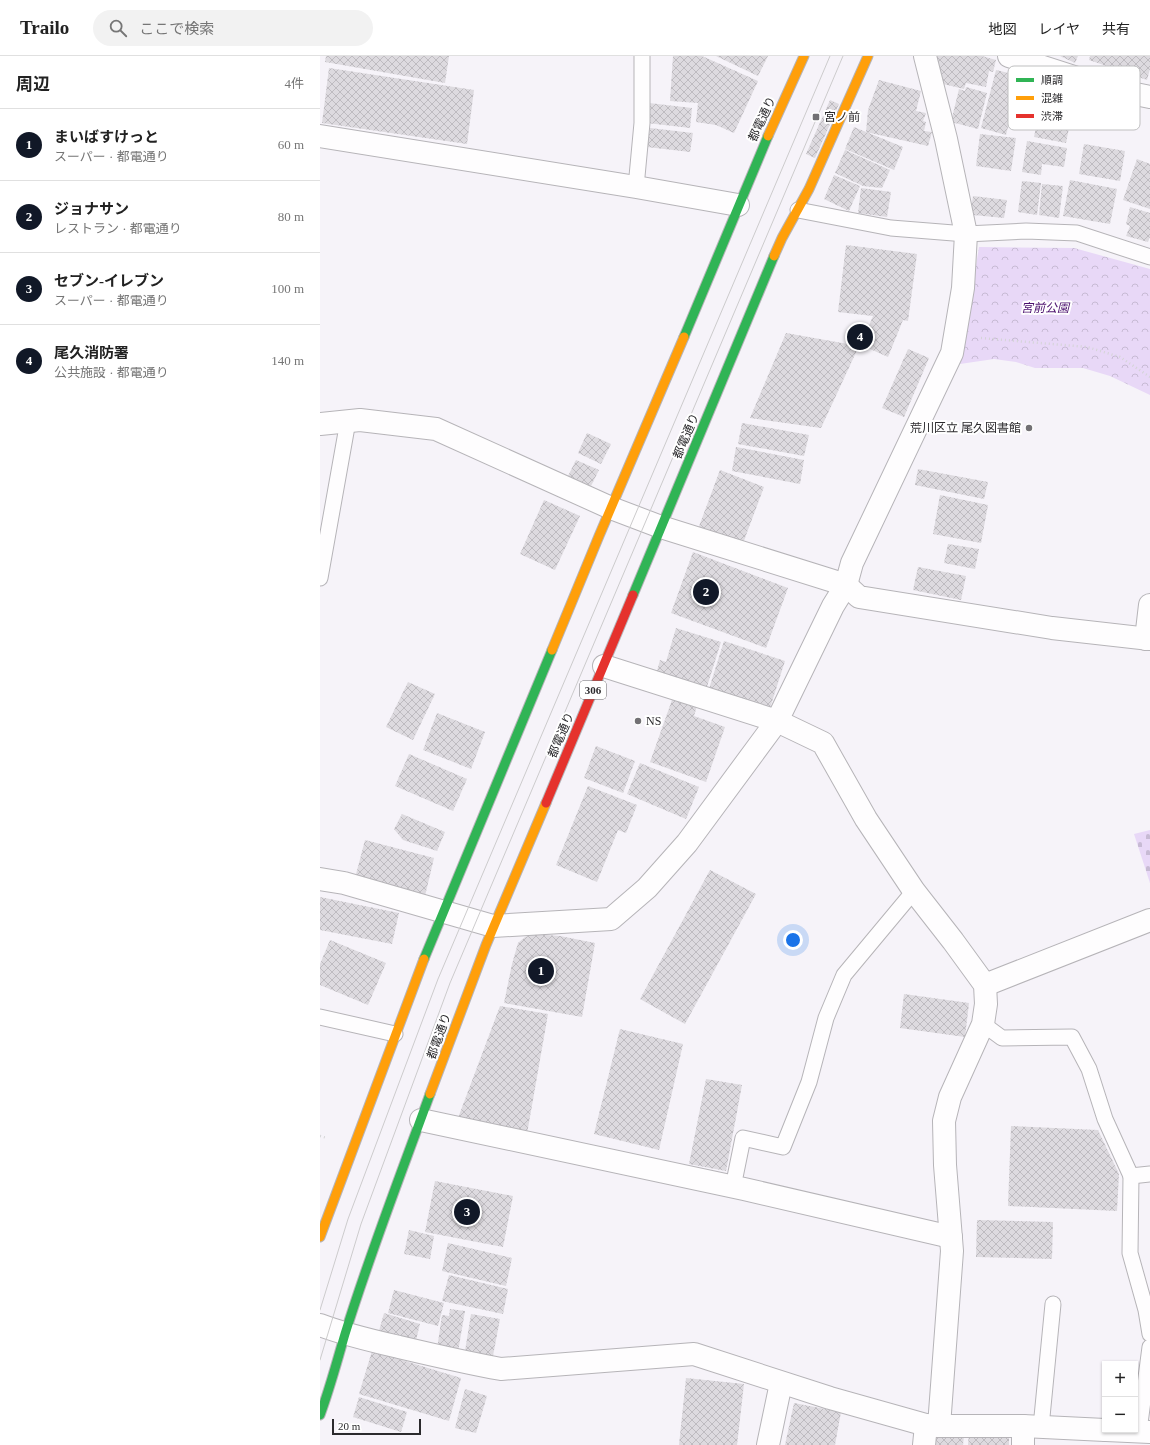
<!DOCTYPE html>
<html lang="ja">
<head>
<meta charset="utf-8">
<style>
	body { margin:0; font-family:"Times New Roman","Noto Sans JP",serif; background:#f2f2f2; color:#222 }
	.controls { position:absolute; right:12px; bottom:12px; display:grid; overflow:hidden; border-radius:0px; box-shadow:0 1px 3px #0004 }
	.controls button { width:36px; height:36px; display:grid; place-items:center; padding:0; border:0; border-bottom:1px solid #e0e0e0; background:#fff; color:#222; font:20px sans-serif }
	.scale { position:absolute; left:12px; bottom:10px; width:89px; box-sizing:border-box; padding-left:4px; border:2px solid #2b2a2d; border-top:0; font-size:11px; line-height:14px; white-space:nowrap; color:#2b2a2d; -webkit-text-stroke:3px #fff; paint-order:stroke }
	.you { position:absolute; left:473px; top:884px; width:14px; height:14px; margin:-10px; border:3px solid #fff; border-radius:50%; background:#1a73e8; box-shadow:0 0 0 6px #1a73e833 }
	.badge { display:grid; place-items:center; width:26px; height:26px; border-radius:50%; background:#111827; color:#fff; font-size:13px; font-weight:700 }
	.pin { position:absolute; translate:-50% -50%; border:2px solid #fff; box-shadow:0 1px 4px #0006 }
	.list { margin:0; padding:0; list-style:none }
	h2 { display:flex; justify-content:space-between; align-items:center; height:52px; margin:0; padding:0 16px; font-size:17px }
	h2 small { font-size:13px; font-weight:400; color:#767676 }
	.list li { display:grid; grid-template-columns:26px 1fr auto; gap:12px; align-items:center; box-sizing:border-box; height:72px; padding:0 16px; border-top:1px solid #e0e0e0 }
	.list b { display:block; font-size:15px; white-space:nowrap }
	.list p { margin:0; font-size:13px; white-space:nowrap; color:#767676 }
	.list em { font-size:13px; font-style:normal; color:#767676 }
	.icon { flex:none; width:22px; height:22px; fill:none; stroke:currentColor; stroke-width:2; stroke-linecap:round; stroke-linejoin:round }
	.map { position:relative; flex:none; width:830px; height:1389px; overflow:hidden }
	header { display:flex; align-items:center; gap:24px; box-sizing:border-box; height:56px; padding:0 20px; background:#fff; border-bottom:1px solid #e0e0e0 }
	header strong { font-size:19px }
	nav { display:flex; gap:22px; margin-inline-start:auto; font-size:14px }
	.search { width:280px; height:36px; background:#f2f2f2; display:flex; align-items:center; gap:10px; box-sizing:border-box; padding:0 14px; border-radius:22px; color:#767676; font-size:15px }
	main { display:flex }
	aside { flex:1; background:#fff }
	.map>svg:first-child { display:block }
	.cemetery { fill:url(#cemetery-stones) }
	.park { fill:url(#park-crowns) }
	.building { fill:url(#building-cross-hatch) }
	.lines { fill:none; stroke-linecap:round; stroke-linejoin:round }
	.lane-casing { stroke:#b6b4b8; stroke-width:17 }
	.street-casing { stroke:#b6b4b8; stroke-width:24 }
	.fast-casing { stroke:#b6b4b8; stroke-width:11 }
	.slow-casing { stroke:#b6b4b8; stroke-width:11 }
	.jam-casing { stroke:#b6b4b8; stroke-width:11 }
	.path { stroke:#d4d4d6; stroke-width:2.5; stroke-dasharray:1 3; stroke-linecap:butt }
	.lane { stroke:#fefdfe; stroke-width:15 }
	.street { stroke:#fefdfe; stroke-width:22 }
	.fast { stroke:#30b455; stroke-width:9 }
	.slow { stroke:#ff9f0a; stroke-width:9 }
	.jam { stroke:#e5322d; stroke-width:9 }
	.tram { stroke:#cccbcc; stroke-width:1 }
	.poi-dot { fill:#727074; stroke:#fff; stroke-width:1.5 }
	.labels { text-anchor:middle; stroke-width:4; stroke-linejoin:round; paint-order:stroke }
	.shield { fill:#fff; stroke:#6b6a6c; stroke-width:1 }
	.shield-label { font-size:11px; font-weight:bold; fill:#2b2a2d }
	.poi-label { font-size:12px; fill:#2b2a2d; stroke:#fff; text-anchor:start }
	.street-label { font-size:12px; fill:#2b2a2d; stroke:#fff }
	.park-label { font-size:12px; font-style:italic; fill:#4b106e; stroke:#fff }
	.key { fill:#fff; stroke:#bfbfc0; stroke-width:1 }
	.key-label { font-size:11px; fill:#2b2a2d }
</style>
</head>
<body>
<header>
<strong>Trailo</strong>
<div class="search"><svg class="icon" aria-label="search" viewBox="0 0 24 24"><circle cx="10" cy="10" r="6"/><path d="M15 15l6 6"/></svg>ここで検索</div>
<nav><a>地図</a><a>レイヤ</a><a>共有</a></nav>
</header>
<main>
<aside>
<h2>周辺<small>4件</small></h2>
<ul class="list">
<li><span class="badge">1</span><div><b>まいばすけっと</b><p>スーパー · 都電通り</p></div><em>60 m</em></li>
<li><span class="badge">2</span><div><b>ジョナサン</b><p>レストラン · 都電通り</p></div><em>80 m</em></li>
<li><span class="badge">3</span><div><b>セブン-イレブン</b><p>スーパー · 都電通り</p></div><em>100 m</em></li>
<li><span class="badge">4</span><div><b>尾久消防署</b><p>公共施設 · 都電通り</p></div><em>140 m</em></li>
</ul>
</aside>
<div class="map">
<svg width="830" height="1389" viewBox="0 0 830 1389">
	<defs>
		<pattern id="cemetery-stones" width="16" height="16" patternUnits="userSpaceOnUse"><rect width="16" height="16" fill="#e8d8f7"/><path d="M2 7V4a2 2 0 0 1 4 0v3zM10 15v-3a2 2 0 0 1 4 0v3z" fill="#c7bad4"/></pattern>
		<pattern id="park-crowns" width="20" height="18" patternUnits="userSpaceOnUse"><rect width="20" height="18" fill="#e8d8f7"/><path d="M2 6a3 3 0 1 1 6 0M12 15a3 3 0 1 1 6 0" fill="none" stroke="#c7bad4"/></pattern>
		<pattern id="building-cross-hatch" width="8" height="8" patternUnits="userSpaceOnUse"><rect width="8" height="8" fill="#dddadf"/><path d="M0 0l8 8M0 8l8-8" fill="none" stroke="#bebbc0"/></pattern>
	</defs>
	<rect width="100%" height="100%" fill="#f6f3f9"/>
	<path class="cemetery" d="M830,774V827L814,778Z"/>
	<path class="park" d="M659,191L754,192L830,213V339L790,320L763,312H715L696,306L674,303L640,308Z"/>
	<g class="building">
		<path d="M6,0H129L125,27L5,6Z"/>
		<path d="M353,0H382L438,25L414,77L396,69L376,66L378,47L350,45Z"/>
		<path d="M396,0H448L438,20Z"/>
		<path d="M613,0H662L676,4L673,16L669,15L666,31L646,27L644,33L619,27Z"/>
		<path d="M740,0H758L755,7Z"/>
		<path d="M770,0H830V13L827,24L769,4Z"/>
		<path d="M9,12L154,34L147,88L2,67Z"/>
		<path d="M676,14L701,20L686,79L661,72Z"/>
		<path d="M559,24L601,35L596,55L606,57L603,65L606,66L604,75L612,76L608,90L546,76L548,54Z"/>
		<path d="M646,31L667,37L658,73L631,66L639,33L645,35Z"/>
		<path d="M510,44L519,48L495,102L486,98Z"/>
		<path d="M329,47L372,52L370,72L327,67Z"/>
		<path d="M718,61L750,67L746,87L714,81Z"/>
		<path d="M534,71L583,91L574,114L525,93Z"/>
		<path d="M330,72L373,77L370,96L327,91Z"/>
		<path d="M660,78L696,82L691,115L656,110Z"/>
		<path d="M707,85L747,92L744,111L722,108L721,119L702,116Z"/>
		<path d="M764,88L805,95L800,125L759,118Z"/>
		<path d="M525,94L570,114L562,132L543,130L515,117Z"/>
		<path d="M817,103L830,108V153L803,144Z"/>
		<path d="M514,119L540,130L529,155L504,143Z"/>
		<path d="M750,124L797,133L790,168L743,160Z"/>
		<path d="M702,125L721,127L717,159L698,156Z"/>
		<path d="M722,128L743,130L739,162L719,159Z"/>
		<path d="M541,132L571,136L567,161L538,157Z"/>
		<path d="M653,140L687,144L684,162L653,159L651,153Z"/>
		<path d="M810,151L830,157V181L828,186L806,180L810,170L806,168Z"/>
		<path d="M526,189L597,198L588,265L583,264L568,301L541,289L553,260L518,256Z"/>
		<path d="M466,277L539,290L501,372L430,362Z"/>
		<path d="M588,293L609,302L584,361L562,352Z"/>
		<path d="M422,367L489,379L484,400L418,388Z"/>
		<path d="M267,377L291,388L281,408L258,397Z"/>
		<path d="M416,391L484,404L480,428L412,415Z"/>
		<path d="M256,404L279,414L271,430L248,420Z"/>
		<path d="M598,413L668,426L664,443L595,429Z"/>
		<path d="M400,414L444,431L422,490L378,473Z"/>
		<path d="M620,439L668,449L661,487L613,478Z"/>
		<path d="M224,444L260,460L235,514L200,498Z"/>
		<path d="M628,488L659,493L655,513L624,507Z"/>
		<path d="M373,496L468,532L446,592L351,557Z"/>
		<path d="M598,511L646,520L641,544L593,534Z"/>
		<path d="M356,572L401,586L385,637L335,622L340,604L346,606Z"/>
		<path d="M404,585L465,605L449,655L388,636Z"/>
		<path d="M88,626L115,638L93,684L66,671Z"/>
		<path d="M353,641L377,650L374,660L405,671L386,726L330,706Z"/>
		<path d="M117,657L165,676L151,713L103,694Z"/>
		<path d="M276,690L315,705L303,737L264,722Z"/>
		<path d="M89,698L147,723L133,755L75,730Z"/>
		<path d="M320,707L379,731L366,763L307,738Z"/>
		<path d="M268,730L317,749L306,777L298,774L277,826L236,809Z"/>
		<path d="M82,758L125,776L117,795L83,784L74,773Z"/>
		<path d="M45,784L114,802L105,840L35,822Z"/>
		<path d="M390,814L436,838L365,968L320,943Z"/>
		<path d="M0,841L79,857L72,888L0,874Z"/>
		<path d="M214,878L240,880L275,887L262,961L184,947L192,908L198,887L205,881Z"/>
		<path d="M10,884L66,907L48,949L0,929V908Z"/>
		<path d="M584,938L649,947L645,981L580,972Z"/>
		<path d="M180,950L228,958L207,1078L138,1062Z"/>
		<path d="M300,973L363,988L339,1094L274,1078Z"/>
		<path d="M386,1023L422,1029L406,1115L369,1108Z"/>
		<path d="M691,1070L778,1074L799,1118L797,1155L688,1150Z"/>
		<path d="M115,1125L193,1140L183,1191L105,1176Z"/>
		<path d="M657,1164L733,1166L732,1203L656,1201Z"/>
		<path d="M89,1174L114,1180L110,1203L84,1198Z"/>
		<path d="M128,1187L192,1202L186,1230L122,1215Z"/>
		<path d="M129,1219L188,1233L183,1258L122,1245Z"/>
		<path d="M74,1234L124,1247L118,1270L68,1257Z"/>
		<path d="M130,1253L145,1255L138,1296L117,1293L122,1259L129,1260Z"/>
		<path d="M64,1257L100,1268L94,1292L57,1282Z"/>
		<path d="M151,1258L180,1263L172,1305L144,1301Z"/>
		<path d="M52,1295L141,1322L129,1365L39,1338Z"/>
		<path d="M366,1322L424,1328L417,1389H359Z"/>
		<path d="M145,1333L167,1340L156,1377L135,1372Z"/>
		<path d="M39,1341L87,1356L81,1376L33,1361Z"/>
		<path d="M474,1347L521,1356L515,1389H465Z"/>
		<path d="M649,1375L689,1377V1389H648Z"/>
		<path d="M611,1376L644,1380L643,1389H609Z"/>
	</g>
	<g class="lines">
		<g class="lane-casing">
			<g id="lane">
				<path d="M316,131L322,67V0"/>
				<path d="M478,154L571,172L646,178L706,175L757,177L830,201"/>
				<path d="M0,522L28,365"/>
				<path d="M0,961L75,978"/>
				<path d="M663,968L682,982L752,981L769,1013L785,1063L811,1120L830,1118"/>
				<path d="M811,1120L810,1197L826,1254L830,1278"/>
				<path d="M413,1131L423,1082L463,1091L489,1026L506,962L524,919L594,835"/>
				<path d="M721,1371L733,1248"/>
				<path d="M819,1375L830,1291"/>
			</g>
		</g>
		<g class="street-casing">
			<g id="street">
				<path d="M689,0L791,33L830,41"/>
				<path d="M0,80L316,131L418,149"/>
				<path d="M0,368L40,364L116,373L291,452L341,471L526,529L539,541L732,572L830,583"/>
				<path d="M826,583L830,549"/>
				<path d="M284,610L457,665L503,687L546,763L594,835L633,885L665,929L666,948L663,968L630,1041L624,1065L625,1109L632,1195L619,1370"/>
				<path d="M0,823L24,827L173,870L291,863L327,832L367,787L457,665L513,550L526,529L532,507L632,297L643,232L646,178L626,83L605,0"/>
				<path d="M665,929L830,864"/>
				<path d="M101,1064L424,1133L631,1181"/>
				<path d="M0,1269C26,1279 53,1285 79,1291C113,1299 147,1307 181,1313L374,1298L510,1342L606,1369L619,1370H703L785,1374"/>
				<path d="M703,1370V1389"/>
				<path d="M786,1374L830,1376"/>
				<path d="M448,1389L461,1327"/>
				<path d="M604,1389L606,1369"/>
			</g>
		</g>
		<g class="fast-casing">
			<g id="fast">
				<path d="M364,281L448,80"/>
				<path d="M313,539L454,200"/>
				<path d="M104,903L232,594"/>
				<path d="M0,1359C10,1332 17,1305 25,1278C50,1197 81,1118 110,1038"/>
			</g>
		</g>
		<g class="slow-casing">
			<g id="slow">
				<path d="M448,80L484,0"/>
				<path d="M454,200L462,182L489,133L548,0"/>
				<path d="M232,594L279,480L364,281"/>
				<path d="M110,1038L166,889L226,747"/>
				<path d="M0,1181L104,903"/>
			</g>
		</g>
		<g class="jam-casing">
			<path id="jam" d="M226,747L313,539"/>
		</g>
		<g class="path">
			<path d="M661,282L767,291L800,301L830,321"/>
			<path d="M0,1080L7,1082"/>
		</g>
		<use href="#lane" class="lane"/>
		<use href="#street" class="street"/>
		<use href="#fast" class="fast"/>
		<use href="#slow" class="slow"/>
		<use href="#jam" class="jam"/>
		<g class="tram">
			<path d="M0,1254L28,1163L118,923L510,0"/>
			<path d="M0,1304L41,1168L130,927L523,0"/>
		</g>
	</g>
	<g class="poi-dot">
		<rect x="492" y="57" width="8" height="8" rx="2"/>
		<circle cx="709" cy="372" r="4"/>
		<circle cx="318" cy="665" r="4"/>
	</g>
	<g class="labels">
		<rect class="shield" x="260" y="625" width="26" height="18" rx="3"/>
		<g class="shield-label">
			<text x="273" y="638">306</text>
		</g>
		<g class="poi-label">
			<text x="504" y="65">宮ノ前</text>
			<text x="701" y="376" text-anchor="end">荒川区立 尾久図書館</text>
			<text x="326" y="669">NS</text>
		</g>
		<g class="street-label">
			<text transform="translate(442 63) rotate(-65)" y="4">都電通り</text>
			<text transform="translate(366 380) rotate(-67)" y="4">都電通り</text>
			<text transform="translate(241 679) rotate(-67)" y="4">都電通り</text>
			<text transform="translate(119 980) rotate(-70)" y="4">都電通り</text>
		</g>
		<g class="park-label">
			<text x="725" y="256">宮前公園</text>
		</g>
	</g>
	<rect x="688" y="10" width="132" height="64" rx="6" class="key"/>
	<rect x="696" y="22" width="18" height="4" fill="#30b455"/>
	<rect x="696" y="40" width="18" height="4" fill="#ff9f0a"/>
	<rect x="696" y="58" width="18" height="4" fill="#e5322d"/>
	<g class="key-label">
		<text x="721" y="28">順調</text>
		<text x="721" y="46">混雑</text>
		<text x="721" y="64">渋滞</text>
	</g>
</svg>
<div class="controls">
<button>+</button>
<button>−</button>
</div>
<div class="scale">20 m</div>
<div class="you"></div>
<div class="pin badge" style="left:221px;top:915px">1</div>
<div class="pin badge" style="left:386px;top:536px">2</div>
<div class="pin badge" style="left:147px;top:1156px">3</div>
<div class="pin badge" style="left:540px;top:281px">4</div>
</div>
</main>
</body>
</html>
